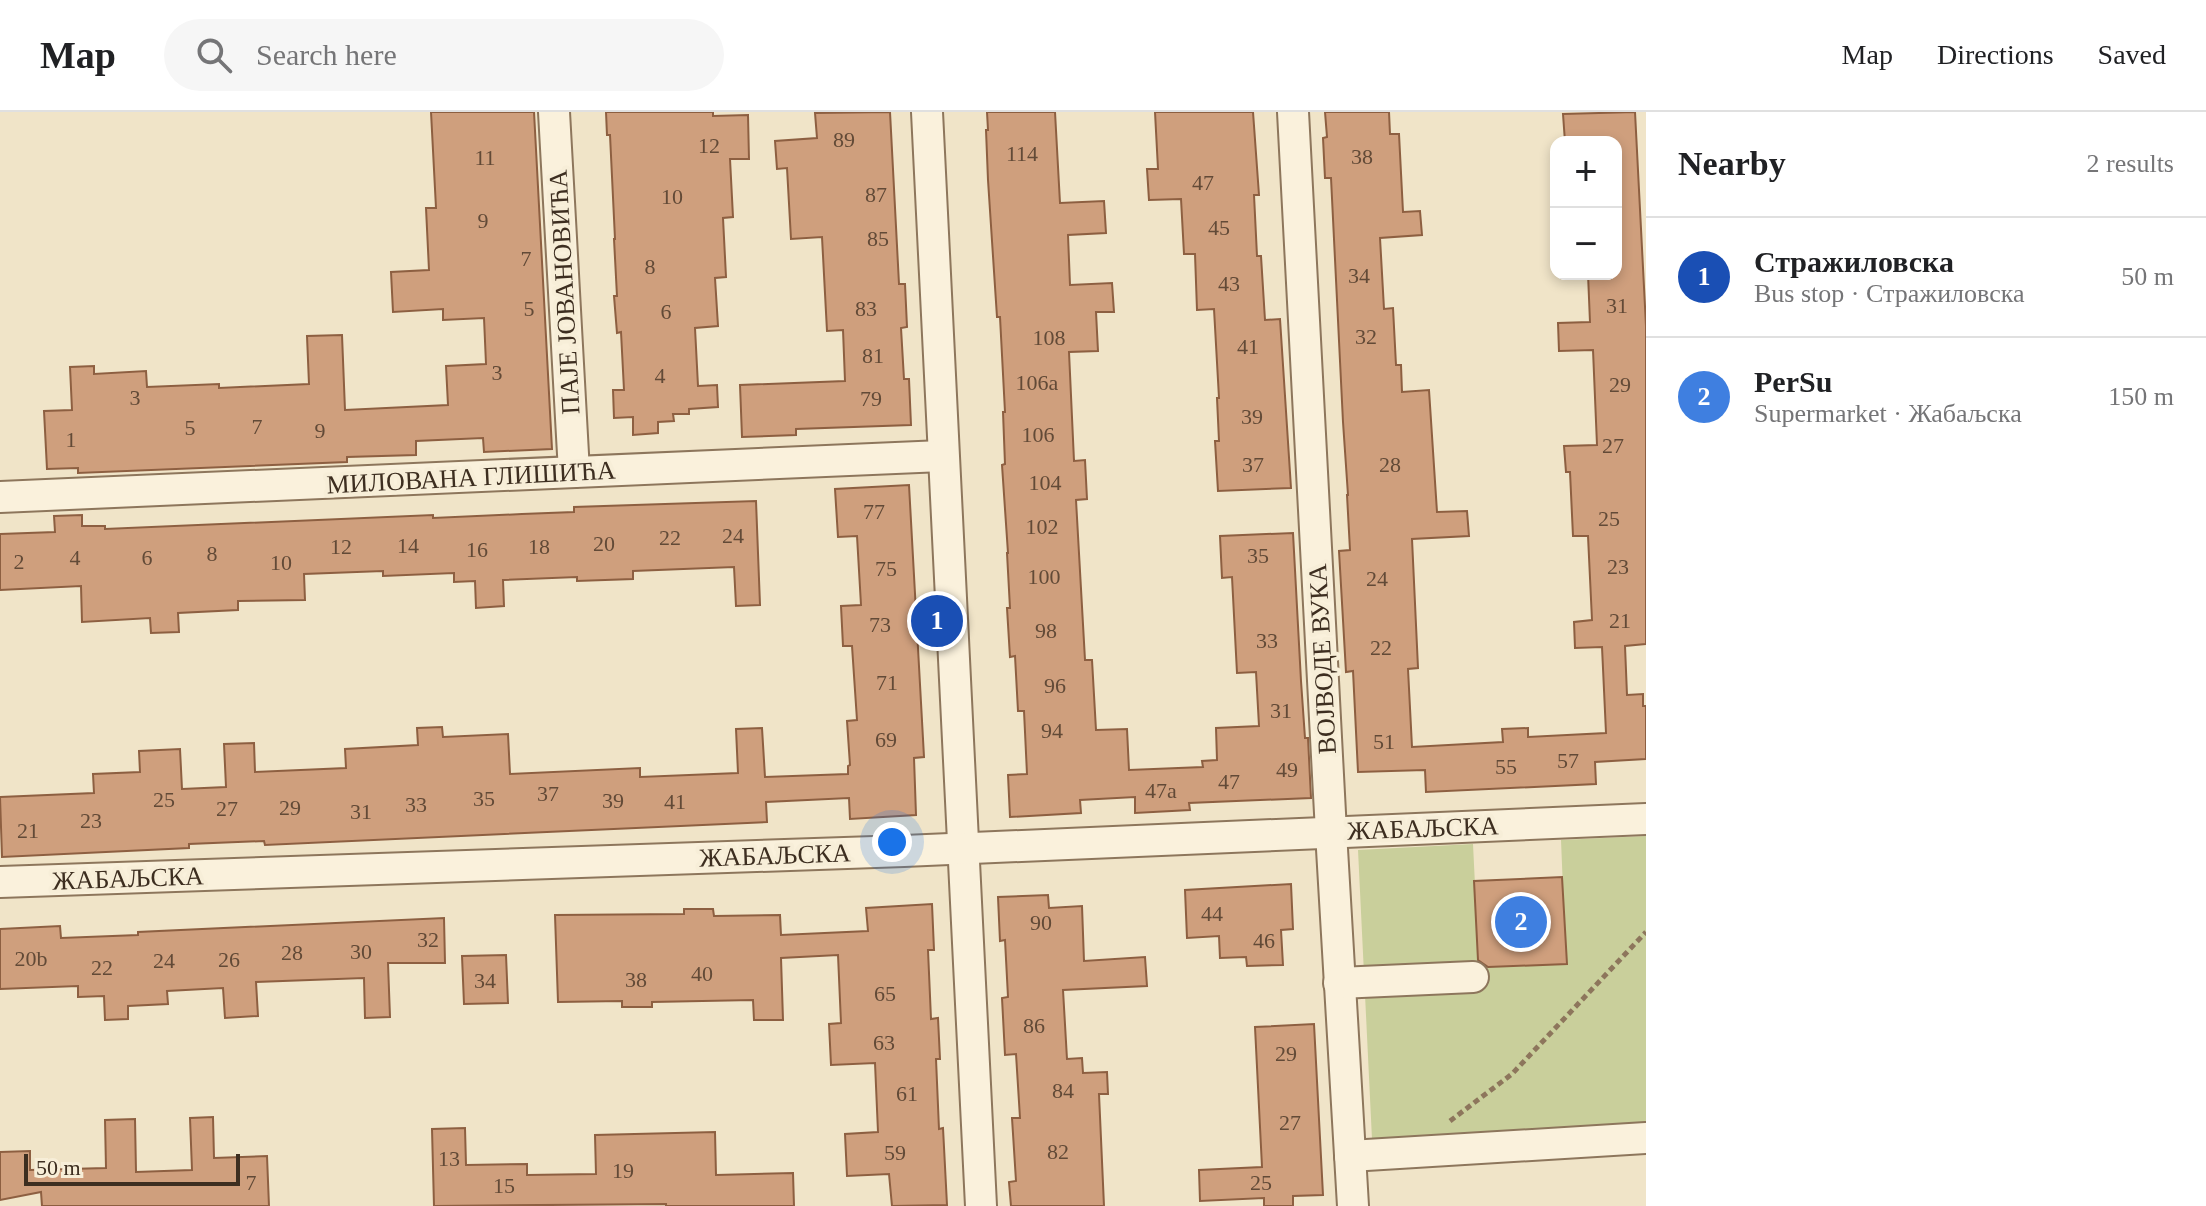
<!DOCTYPE html>
<html lang="en">
<head>
<meta charset="utf-8">
<style>
	body { margin:0; font-family:"Times New Roman",serif; background:#f6f6f6; color:#202124 }
	.controls { position:absolute; right:24px; top:24px; display:grid; overflow:hidden; border-radius:16px; box-shadow:0 4px 12px #0003 }
	.controls button { width:72px; height:72px; display:grid; place-items:center; padding:0; border:0; border-bottom:2px solid #e0e0e0; background:#fff; color:#202124; font:40px sans-serif }
	.scale { position:absolute; left:24px; bottom:20px; width:216px; box-sizing:border-box; padding-left:8px; border:4px solid #3d2e20; border-top:0; font-size:22px; line-height:28px; white-space:nowrap; color:#3d2e20; -webkit-text-stroke:6px #f7eed8; paint-order:stroke }
	.you { position:absolute; left:892px; top:730px; width:28px; height:28px; margin:-20px; border:6px solid #fff; border-radius:50%; background:#1a73e8; box-shadow:0 0 0 12px #1a73e833 }
	.badge { display:grid; place-items:center; width:52px; height:52px; border-radius:50%; background:#9e2a2b; color:#fff; font-size:26px; font-weight:700 }
	.pin { position:absolute; translate:-50% -50%; border:4px solid #fff; box-shadow:0 2px 8px #0006 }
	.list { margin:0; padding:0; list-style:none }
	h2 { display:flex; justify-content:space-between; align-items:center; height:104px; margin:0; padding:0 32px; font-size:34px }
	h2 small { font-size:26px; font-weight:400; color:#757577 }
	.list li { display:grid; grid-template-columns:52px 1fr auto; gap:24px; align-items:center; box-sizing:border-box; height:120px; padding:0 32px; border-top:2px solid #e0e0e0 }
	.list b { display:block; font-size:30px; white-space:nowrap }
	.list p { margin:0; font-size:26px; white-space:nowrap; color:#757577 }
	.list em { font-size:26px; font-style:normal; color:#757577 }
	.icon { flex:none; width:44px; height:44px; fill:none; stroke:currentColor; stroke-width:2; stroke-linecap:round; stroke-linejoin:round }
	.map { position:relative; flex:none; width:1646px; height:1094px; overflow:hidden }
	header { display:flex; align-items:center; gap:48px; box-sizing:border-box; height:112px; padding:0 40px; background:#fff; border-bottom:2px solid #e0e0e0 }
	header strong { font-size:38px }
	nav { display:flex; gap:44px; margin-inline-start:auto; font-size:28px }
	.search { width:560px; height:72px; background:#f6f6f6; display:flex; align-items:center; gap:20px; box-sizing:border-box; padding:0 28px; border-radius:44px; color:#757577; font-size:30px }
	main { display:flex }
	aside { flex:1; background:#fff }
	.map>svg:first-child { display:block }
	.green { fill:#c9cf9b }
	.building { fill:#cf9f7d; stroke:#8d5f41; stroke-width:2 }
	.lines { fill:none; stroke-linecap:round; stroke-linejoin:round }
	.minor-casing { stroke:#8d765c; stroke-width:34 }
	.path { stroke:#8d765c; stroke-width:5; stroke-dasharray:6 4; stroke-linecap:butt }
	.minor { stroke:#faf1dc; stroke-width:30 }
	.labels { text-anchor:middle; stroke-width:8; stroke-linejoin:round; paint-order:stroke }
	.number-label { font-size:22px; fill:#624a37 }
	.street-label { font-size:26px; fill:#3d2e20; stroke:#f7eed8 }
</style>
</head>
<body>
<header>
<strong>Map</strong>
<div class="search"><svg class="icon" aria-label="search" viewBox="0 0 24 24"><circle cx="10" cy="10" r="6"/><path d="M15 15l6 6"/></svg>Search here</div>
<nav><a>Map</a><a>Directions</a><a>Saved</a></nav>
</header>
<main>
<div class="map">
<svg width="1646" height="1094" viewBox="0 0 1646 1094">
	<rect width="100%" height="100%" fill="#f0e4c8"/>
	<path class="green" d="M1646,724V1014L1372,1027L1358,738L1473,732L1479,855L1566,852L1561,728Z"/>
	<g class="building">
		<path d="M431,0H534L552,337L484,340L483,326L416,329V343L347,345V350L78,361V356L47,357L44,299L72,298L70,255L94,254V262L146,259L147,275L219,272V276L309,272L307,224L342,223L345,298L448,293L446,254L486,252L484,206L443,208V197L393,200L391,160L429,158L426,96H436Z"/>
		<path d="M606,0H713V4L748,3L749,47H730L733,105L723,106L726,165L715,166L718,214L695,216L698,274L717,273L718,295L689,297V302H673L674,309L658,310V321L633,323V305L614,306L613,278H624L621,220L617,221L614,184H617L614,127H615L610,23H607Z"/>
		<path d="M890,0L899,172H905L907,215L901,216L904,267H909L911,313L796,317V323L742,325L740,273L845,269L843,218L827,219L822,125L791,127L787,56L777,57L775,29L817,26L815,1Z"/>
		<path d="M987,0H1055L1060,91L1104,89L1106,121L1068,123L1070,173L1112,171L1114,200H1096L1098,239L1069,240L1074,349L1085,348L1087,387L1076,388L1085,548H1092L1096,618L1127,617L1129,658L1203,655L1202,649L1217,648L1216,616L1259,614L1256,560L1237,561L1232,465L1222,466L1220,424L1293,421L1301,569L1305,626H1308L1311,686L1189,691L1190,698L1135,701V685L1080,688L1081,701L1010,705L1008,663L1027,662L1024,599H1018L1015,544L1010,545L1007,496H1010L1007,441H1008L1002,353L1005,352L1003,300H1005L1000,205H997L988,68L986,18H988Z"/>
		<path d="M1155,0H1253L1259,83H1254L1257,144H1261L1265,208L1280,207L1291,376L1218,379L1215,329H1219L1217,286H1219L1214,197L1197,198L1195,142H1184L1181,87L1149,88L1147,57H1158Z"/>
		<path d="M1325,0H1389L1390,22H1399L1403,100L1420,99L1422,123L1380,126L1384,197L1393,196L1396,253H1401L1402,280L1429,278L1437,400L1467,399L1469,424L1412,427L1418,556L1408,557L1412,635L1503,630L1502,617L1528,616V625L1606,621L1602,535L1575,536L1574,510L1592,508L1588,424H1573L1570,360H1566L1564,334L1597,333L1593,238L1559,239L1558,211L1590,210L1588,162H1616V30H1565L1563,2L1635,0L1646,214V532L1625,534L1627,583L1643,582V594H1646V647L1595,650L1596,672L1426,680L1425,658L1358,660L1353,559L1346,560L1339,439L1350,438L1347,383H1348L1343,310L1331,66H1325L1323,26L1327,25Z"/>
		<path d="M909,373L924,645L914,646L916,703L850,707L849,686L766,690L767,710L265,733L264,729L189,732V736L2,745L0,685L94,681L93,662L140,660L139,639L180,637L182,677L226,675L224,632L254,631L255,660L346,656L345,637L418,633L417,616L442,615L443,625L508,622L510,662L640,656V665L738,661L736,617L762,616L765,665L848,662V654L850,653L847,609L857,608L852,534H843L841,494L861,493L857,424L838,425L835,377Z"/>
		<path d="M756,389L760,493L736,494L734,455L633,459V467L577,469V465L503,468L504,494L476,496L475,469L454,470V461L383,464V459L304,462L305,488L238,489V498L178,501L179,520L151,521L150,506L82,510L81,474L0,478V422L55,420L54,404L82,403V414H105V417L433,403V406L522,402L574,400V395Z"/>
		<path d="M1562,765L1567,852L1488,855L1478,848L1474,769Z"/>
		<path d="M1291,772L1293,817L1281,818L1283,853L1247,854L1246,845L1220,846L1219,824L1187,826L1185,778Z"/>
		<path d="M1048,783L1049,796L1082,794L1084,849L1145,845L1147,874L1063,878L1067,947L1082,946L1083,961L1107,960L1108,982H1099L1104,1094H1011L1009,1070L1016,1069L1012,1006H1020L1016,942L1005,943L1002,886L1008,885L1005,828L1000,829L998,785Z"/>
		<path d="M932,792L934,838H928L931,907L938,906L940,947H936L939,1017L943,1016L947,1093L892,1094L889,1062L847,1064L845,1022L878,1020L875,951L831,953L829,912L841,911L838,843L781,846L783,908H754L753,888L652,890V895H622V889L558,890L555,803L684,802V797H713L714,804L780,803L781,823L868,819L866,796Z"/>
		<path d="M444,806L445,851H388L390,905L365,906L364,866L256,870L258,904L225,906L223,876L167,879L168,892L128,894V907L105,908L104,884L78,885V874L0,877V817L60,814L61,826L138,823V820Z"/>
		<path d="M506,843L508,891L464,892L462,844Z"/>
		<path d="M1314,912L1323,1083L1293,1084V1094H1264V1086L1200,1089L1199,1058L1262,1055L1255,915Z"/>
		<path d="M213,1005L214,1046L267,1044L269,1094H42L41,1080L0,1088V1040L30,1039V1058L106,1056L105,1008L135,1007L136,1060L192,1058L190,1006Z"/>
		<path d="M465,1016L466,1053L527,1052V1063L596,1062L595,1023L715,1020L716,1063L793,1061L794,1094H666V1092L434,1094L432,1017Z"/>
	</g>
	<g class="lines">
		<g class="minor-casing">
			<g id="minor">
				<path d="M554,0L574,360"/>
				<path d="M927,0L981,1094"/>
				<path d="M1293,0L1331,720L1353,1094"/>
				<path d="M0,385L942,344"/>
				<path d="M0,770L904,739L1646,707"/>
				<path d="M1339,871L1473,865"/>
				<path d="M1350,1044L1646,1026"/>
			</g>
		</g>
		<path class="path" d="M1450,1009L1512,962L1646,820"/>
		<use href="#minor" class="minor"/>
	</g>
	<g class="labels">
		<g class="number-label">
			<text x="844" y="35">89</text>
			<text x="709" y="41">12</text>
			<text x="1022" y="49">114</text>
			<text x="1362" y="52">38</text>
			<text x="485" y="53">11</text>
			<text x="1203" y="78">47</text>
			<text x="876" y="90">87</text>
			<text x="672" y="92">10</text>
			<text x="483" y="116">9</text>
			<text x="1219" y="123">45</text>
			<text x="878" y="134">85</text>
			<text x="526" y="154">7</text>
			<text x="650" y="162">8</text>
			<text x="1359" y="171">34</text>
			<text x="1229" y="179">43</text>
			<text x="1617" y="201">31</text>
			<text x="529" y="204">5</text>
			<text x="866" y="204">83</text>
			<text x="666" y="207">6</text>
			<text x="1366" y="232">32</text>
			<text x="1049" y="233">108</text>
			<text x="1248" y="242">41</text>
			<text x="873" y="251">81</text>
			<text x="497" y="268">3</text>
			<text x="660" y="271">4</text>
			<text x="1037" y="278">106a</text>
			<text x="1620" y="280">29</text>
			<text x="135" y="293">3</text>
			<text x="871" y="294">79</text>
			<text x="1252" y="312">39</text>
			<text x="257" y="322">7</text>
			<text x="190" y="323">5</text>
			<text x="320" y="326">9</text>
			<text x="1038" y="330">106</text>
			<text x="71" y="335">1</text>
			<text x="1613" y="341">27</text>
			<text x="1253" y="360">37</text>
			<text x="1390" y="360">28</text>
			<text x="1045" y="378">104</text>
			<text x="874" y="407">77</text>
			<text x="1609" y="414">25</text>
			<text x="1042" y="422">102</text>
			<text x="733" y="431">24</text>
			<text x="670" y="433">22</text>
			<text x="604" y="439">20</text>
			<text x="408" y="441">14</text>
			<text x="341" y="442">12</text>
			<text x="539" y="442">18</text>
			<text x="477" y="445">16</text>
			<text x="212" y="449">8</text>
			<text x="1258" y="451">35</text>
			<text x="75" y="453">4</text>
			<text x="147" y="453">6</text>
			<text x="19" y="457">2</text>
			<text x="281" y="458">10</text>
			<text x="1618" y="462">23</text>
			<text x="886" y="464">75</text>
			<text x="1044" y="472">100</text>
			<text x="1377" y="474">24</text>
			<text x="1620" y="516">21</text>
			<text x="880" y="520">73</text>
			<text x="1046" y="526">98</text>
			<text x="1267" y="536">33</text>
			<text x="1381" y="543">22</text>
			<text x="887" y="578">71</text>
			<text x="1055" y="581">96</text>
			<text x="1281" y="606">31</text>
			<text x="1052" y="626">94</text>
			<text x="886" y="635">69</text>
			<text x="1384" y="637">51</text>
			<text x="1568" y="656">57</text>
			<text x="1506" y="662">55</text>
			<text x="1287" y="665">49</text>
			<text x="1229" y="677">47</text>
			<text x="1161" y="686">47a</text>
			<text x="548" y="689">37</text>
			<text x="484" y="694">35</text>
			<text x="164" y="695">25</text>
			<text x="613" y="696">39</text>
			<text x="675" y="697">41</text>
			<text x="416" y="700">33</text>
			<text x="290" y="703">29</text>
			<text x="227" y="704">27</text>
			<text x="361" y="707">31</text>
			<text x="91" y="716">23</text>
			<text x="28" y="726">21</text>
			<text x="1212" y="809">44</text>
			<text x="1041" y="818">90</text>
			<text x="428" y="835">32</text>
			<text x="1264" y="836">46</text>
			<text x="361" y="847">30</text>
			<text x="292" y="848">28</text>
			<text x="31" y="854">20b</text>
			<text x="229" y="855">26</text>
			<text x="164" y="856">24</text>
			<text x="102" y="863">22</text>
			<text x="702" y="869">40</text>
			<text x="636" y="875">38</text>
			<text x="485" y="876">34</text>
			<text x="885" y="889">65</text>
			<text x="1034" y="921">86</text>
			<text x="884" y="938">63</text>
			<text x="1286" y="949">29</text>
			<text x="1063" y="986">84</text>
			<text x="907" y="989">61</text>
			<text x="1290" y="1018">27</text>
			<text x="1058" y="1047">82</text>
			<text x="895" y="1048">59</text>
			<text x="449" y="1054">13</text>
			<text x="623" y="1066">19</text>
			<text x="251" y="1078">7</text>
			<text x="1261" y="1078">25</text>
			<text x="504" y="1081">15</text>
		</g>
		<g class="street-label">
			<text transform="translate(564 180) rotate(-93)" y="9">ПАЈЕ ЈОВАНОВИЋА</text>
			<text transform="translate(471 365) rotate(-3)" y="9">МИЛОВАНА ГЛИШИЋА</text>
			<text transform="translate(1322 547) rotate(-93)" y="9">ВОЈВОДЕ ВУКА</text>
			<text transform="translate(1423 716) rotate(-2)" y="9">ЖАБАЉСКА</text>
			<text transform="translate(775 743) rotate(-2)" y="9">ЖАБАЉСКА</text>
			<text transform="translate(128 766) rotate(-2)" y="9">ЖАБАЉСКА</text>
		</g>
	</g>
</svg>
<div class="controls">
<button>+</button>
<button>−</button>
</div>
<div class="scale">50 m</div>
<div class="you"></div>
<div class="pin badge" style="left:937px;top:509px;background:#1a4fb4">1</div>
<div class="pin badge" style="left:1521px;top:810px;background:#3f7fe0">2</div>
</div>
<aside>
<h2>Nearby<small>2 results</small></h2>
<ul class="list">
<li><span class="badge" style="background:#1a4fb4">1</span><div><b>Стражиловска</b><p>Bus stop · Стражиловска</p></div><em>50 m</em></li>
<li><span class="badge" style="background:#3f7fe0">2</span><div><b>PerSu</b><p>Supermarket · Жабаљска</p></div><em>150 m</em></li>
</ul>
</aside>
</main>
</body>
</html>
